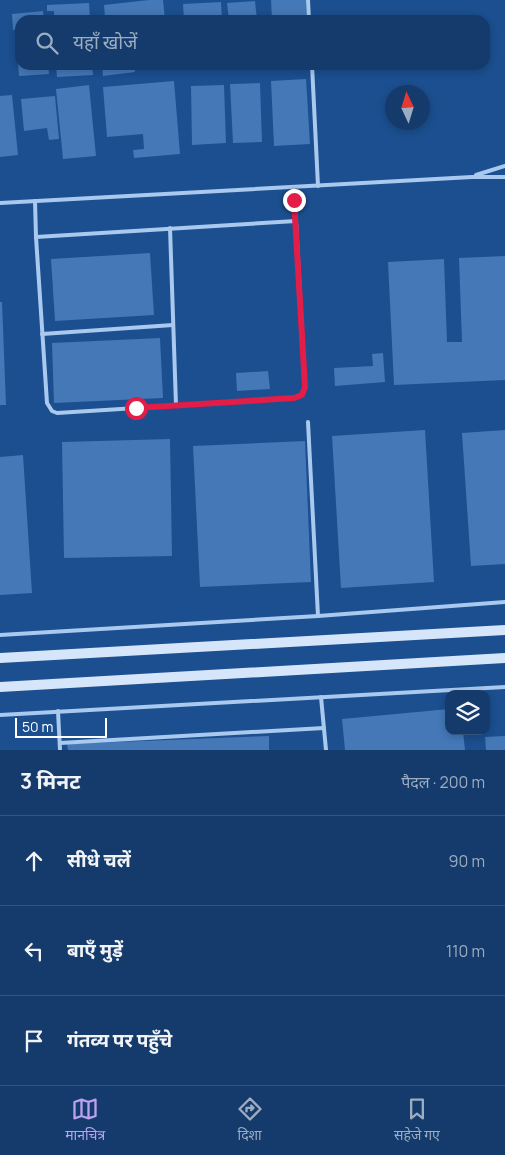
<!DOCTYPE html>
<html lang="hi">
<head>
<meta charset="utf-8">
<style>
	body { margin:0; font-family:Manrope,"Noto Sans Devanagari",sans-serif; background:#1d4271; color:#f1f3f6 }
	.controls { position:absolute; right:15px; bottom:15px; display:grid; overflow:hidden; border-radius:10px; box-shadow:0 2px 8px #0003 }
	.controls button { width:45px; height:45px; display:grid; place-items:center; padding:0; border:0; border-bottom:1px solid #33557e; background:#143b6b; color:#f1f3f6; font:25px sans-serif }
	.compass { position:absolute; left:385px; top:85px; width:45px; height:45px; border-radius:50%; background:#143b6b; box-shadow:0 2px 8px #0003; rotate:356deg }
	.scale { position:absolute; left:15px; bottom:12px; width:92px; box-sizing:border-box; padding-left:5px; border:2px solid #fff; border-top:0; font-size:14px; line-height:18px; white-space:nowrap; color:#fff; -webkit-text-stroke:4px #1b4f8f; paint-order:stroke }
	.stop { position:absolute; width:15px; height:15px; margin:-11px; border:4px solid #e11d48; border-radius:50%; background:#fff }
	.stop.end { background:#e11d48; border-color:#fff; box-shadow:0 1px 5px #0008 }
	.list { margin:0; padding:0; list-style:none }
	h2 { display:flex; justify-content:space-between; align-items:center; height:65px; margin:0; padding:0 20px; font-size:21px }
	h2 small { font-size:16px; font-weight:400; color:#9dadc1 }
	.list li { display:grid; grid-template-columns:32px 1fr auto; gap:15px; align-items:center; box-sizing:border-box; height:90px; padding:0 20px; border-top:1px solid #33557e }
	.list b { display:block; font-size:19px; white-space:nowrap }
	.list em { font-size:16px; font-style:normal; color:#9dadc1 }
	.icon { flex:none; width:28px; height:28px; fill:none; stroke:currentColor; stroke-width:2; stroke-linecap:round; stroke-linejoin:round }
	.map { position:relative; flex:none; width:505px; height:750px; overflow:hidden }
	.search { position:absolute; background:#143b6b; box-shadow:0 2px 8px #0003; left:15px; right:15px; top:15px; height:55px; display:flex; align-items:center; gap:12px; box-sizing:border-box; padding:0 18px; border-radius:15px; color:#9dadc1; font-size:19px }
	.sheet { height:335px; background:#143b6b }
	nav { display:flex; justify-content:space-around; align-items:center; box-sizing:border-box; height:70px; border-top:1px solid #33557e; background:#143b6b; font-size:14px; color:#9dadc1 }
	nav a { display:grid; justify-items:center; gap:2px }
	nav .on { color:#bca0f2 }
	.map>svg:first-child { display:block }
	.building { fill:#4478b7 }
	.lines { fill:none; stroke-linecap:round; stroke-linejoin:round }
	.lane { stroke:#a9c9ee; stroke-width:4 }
	.secondary { stroke:#d6e6fa; stroke-width:10 }
	.route { stroke:#e11d48; stroke-width:6 }
</style>
</head>
<body>
<div class="map">
<svg width="505" height="750" viewBox="0 0 505 750">
	<rect width="100%" height="100%" fill="#1b4f8f"/>
	<g class="building">
		<path d="M149,0H163L165,20H97V18L105,17L104,5Z"/>
		<path d="M271,0H306L307,20H272Z"/>
		<path d="M255,1L257,20H229L227,3Z"/>
		<path d="M221,2L222,20H184L183,4Z"/>
		<path d="M89,3L90,20H54V11H47V5Z"/>
		<path d="M43,11L44,20H20V35H18L17,29L13,30L12,14Z"/>
		<path d="M17,46H20V65H48L49,74L19,76Z"/>
		<path d="M56,65H92L93,75L57,77Z"/>
		<path d="M102,65H134L135,72L103,76Z"/>
		<path d="M306,79L310,144L274,146L271,81Z"/>
		<path d="M174,81L180,154L134,158L133,150L144,149L143,134L107,137L103,87Z"/>
		<path d="M260,83L262,142L233,143L230,84Z"/>
		<path d="M89,85L96,156L63,159L56,89Z"/>
		<path d="M224,85L226,143L192,145L191,86Z"/>
		<path d="M12,95L18,155L0,157V96Z"/>
		<path d="M55,96L59,139L49,140L47,128L24,131L21,99Z"/>
		<path d="M150,253L154,315L55,321L51,259Z"/>
		<path d="M505,256V380L394,385L388,262L444,259L447,342H462L459,258Z"/>
		<path d="M0,302H2L6,405H0Z"/>
		<path d="M160,338L163,398L54,403L52,343Z"/>
		<path d="M383,353L385,382L335,386L334,368L373,366L372,354Z"/>
		<path d="M268,371L270,389L237,391L236,373Z"/>
		<path d="M425,430L434,582L341,588L332,436Z"/>
		<path d="M505,430V564L471,566L462,433Z"/>
		<path d="M170,439L172,556L64,558L62,442Z"/>
		<path d="M305,441L311,582L200,587L193,446Z"/>
		<path d="M23,455L32,593L0,595V457Z"/>
		<path d="M449,709V731H463L465,750H345L342,719Z"/>
		<path d="M269,736V750H68L67,744Z"/>
		<path d="M505,736V750H486L485,737Z"/>
	</g>
	<g class="lines">
		<g class="lane">
			<path d="M308,0L309,20"/>
			<path d="M312,65L318,186"/>
			<path d="M476,175L505,166"/>
			<path d="M293,187L296,221L305,387L302,395L294,398L57,413L52,411L47,403L36,237L296,221"/>
			<path d="M35,201L36,237"/>
			<path d="M0,203L472,177H505"/>
			<path d="M170,228L176,405"/>
			<path d="M42,334L173,325"/>
			<path d="M308,422L318,616"/>
			<path d="M0,635L318,616L505,602"/>
			<path d="M321,697L326,750"/>
			<path d="M58,711L60,750"/>
			<path d="M0,715L505,687"/>
			<path d="M60,743L324,728"/>
		</g>
		<g class="secondary">
			<path d="M0,658L505,630"/>
			<path d="M0,687L505,658"/>
		</g>
	</g>
	<g class="lines">
		<path class="route" d="M136,408L294,398L302,395L305,387L294,200"/>
	</g>
</svg>
<div class="controls">
<button><svg class="icon" aria-label="layers" viewBox="0 0 24 24"><path d="M12 4l9 5-9 5-9-5zM3 14l9 5 9-5"/></svg></button>
</div>
<svg class="compass" viewBox="-18 -18 36 36"><path d="M0-13l5 13h-10z" fill="#e53935"/><path d="M0 13l5-13h-10z" fill="#9dadc1"/></svg>
<div class="scale">50 m</div>
<div class="stop" style="left:136px;top:408px"></div>
<div class="stop end" style="left:294px;top:200px"></div>
<div class="search"><svg class="icon" aria-label="search" viewBox="0 0 24 24"><circle cx="10" cy="10" r="6"/><path d="M15 15l6 6"/></svg>यहाँ खोजें</div>
</div>
<section class="sheet">
<h2>3 मिनट<small>पैदल · 200 m</small></h2>
<ul class="list">
<li><svg class="icon" aria-label="ahead" viewBox="0 0 24 24"><path d="M12 20V5M6 11l6-6 6 6"/></svg><div><b>सीधे चलें</b></div><em>90 m</em></li>
<li><svg class="icon" aria-label="left" viewBox="0 0 24 24"><path d="M17 20v-9H6M10 6l-5 5 5 5"/></svg><div><b>बाएँ मुड़ें</b></div><em>110 m</em></li>
<li><svg class="icon" aria-label="arrive" viewBox="0 0 24 24"><path d="M6 21V4h12l-3 4 3 4H6"/></svg><div><b>गंतव्य पर पहुँचे</b></div></li>
</ul>
</section>
<nav>
<a class="on"><svg class="icon" aria-label="map" viewBox="0 0 24 24"><path d="M3 6l6-2 6 2 6-2v14l-6 2-6-2-6 2zM9 4v14M15 6v14"/></svg>मानचित्र</a>
<a><svg class="icon" aria-label="directions" viewBox="0 0 24 24"><path d="M12 3l9 9-9 9-9-9zM9 14v-3h6M13 9l2 2-2 2"/></svg>दिशा</a>
<a><svg class="icon" aria-label="saved" viewBox="0 0 24 24"><path d="M7 4h10v16l-5-4-5 4z"/></svg>सहेजे गए</a>
</nav>
</body>
</html>
